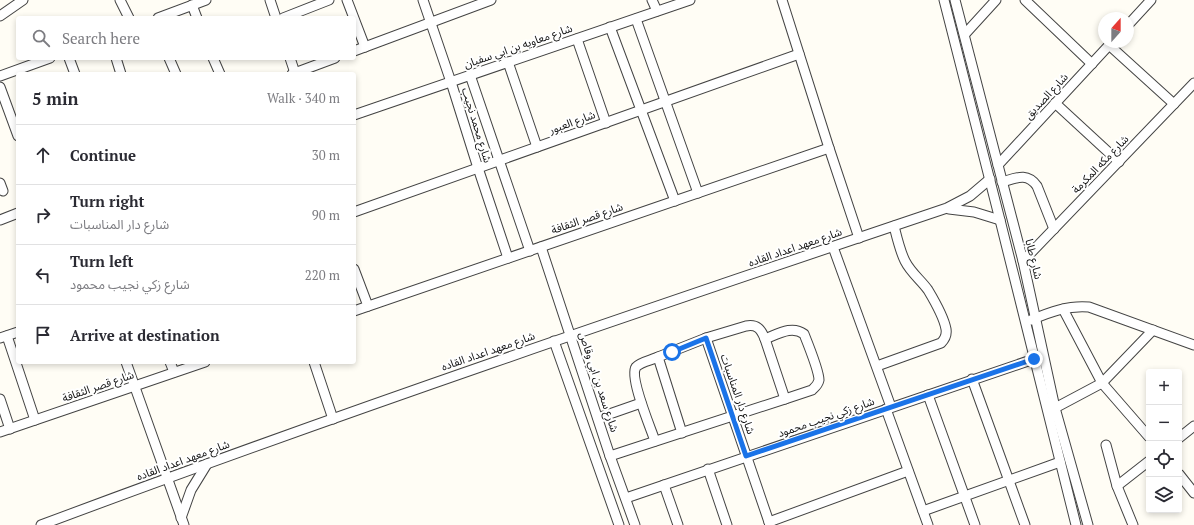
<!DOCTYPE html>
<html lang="en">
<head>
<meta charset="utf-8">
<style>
	body { margin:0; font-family:"PT Serif","Noto Sans Arabic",serif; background:#f2f2f3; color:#2b2b33 }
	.controls { position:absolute; right:12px; bottom:12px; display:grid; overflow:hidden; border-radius:4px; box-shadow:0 2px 6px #0003 }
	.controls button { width:36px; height:36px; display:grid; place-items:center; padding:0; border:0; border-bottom:1px solid #e1e1e2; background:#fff; color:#2b2b33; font:20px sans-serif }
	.compass { position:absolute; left:1098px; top:12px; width:36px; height:36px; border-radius:50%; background:#fff; box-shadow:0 2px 6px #0003; rotate:21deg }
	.stop { position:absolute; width:12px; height:12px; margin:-9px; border:3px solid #1a73e8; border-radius:50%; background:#fff }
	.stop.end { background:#1a73e8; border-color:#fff; box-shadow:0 1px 4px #0008 }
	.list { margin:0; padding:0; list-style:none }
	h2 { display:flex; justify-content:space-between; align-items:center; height:52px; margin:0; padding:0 16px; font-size:17px }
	h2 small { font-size:13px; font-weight:400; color:#7c7c81 }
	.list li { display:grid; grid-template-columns:26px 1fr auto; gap:12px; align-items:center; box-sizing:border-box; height:60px; padding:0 16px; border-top:1px solid #e1e1e2 }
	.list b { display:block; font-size:15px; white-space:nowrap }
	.list p { margin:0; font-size:13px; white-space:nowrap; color:#7c7c81 }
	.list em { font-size:13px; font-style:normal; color:#7c7c81 }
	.icon { flex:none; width:22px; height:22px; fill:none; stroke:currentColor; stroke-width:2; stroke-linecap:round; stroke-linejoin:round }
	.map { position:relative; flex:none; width:1194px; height:525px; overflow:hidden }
	.search { position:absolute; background:#fff; box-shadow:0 2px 6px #0003; left:16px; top:16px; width:340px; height:44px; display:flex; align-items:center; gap:10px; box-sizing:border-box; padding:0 14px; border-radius:4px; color:#7c7c81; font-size:15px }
	.panel { position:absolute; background:#fff; box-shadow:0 2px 6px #0003; left:16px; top:72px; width:340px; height:292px; border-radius:4px }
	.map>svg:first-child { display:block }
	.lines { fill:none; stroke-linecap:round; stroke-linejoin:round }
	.minor-casing { stroke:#444; stroke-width:11 }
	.minor { stroke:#fff; stroke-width:9 }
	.route { stroke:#1a73e8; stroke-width:5 }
	.labels { text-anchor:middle; stroke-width:4; stroke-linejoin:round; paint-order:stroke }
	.street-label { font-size:11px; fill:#111; stroke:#fff }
</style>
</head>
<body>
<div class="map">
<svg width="1194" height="525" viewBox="0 0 1194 525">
	<rect width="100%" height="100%" fill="#fffdf5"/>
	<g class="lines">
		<g class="minor-casing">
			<g id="minor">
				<path d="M120,0L129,18"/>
				<path d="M270,0L276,18"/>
				<path d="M347,0L365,47"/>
				<path d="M423,0L451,82L478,168L508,258"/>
				<path d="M652,0L657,11"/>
				<path d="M782,0L829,148L859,238"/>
				<path d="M944,0L1000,220L1076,525"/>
				<path d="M955,0L1023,261L1055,408L1088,525"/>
				<path d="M1025,0L1092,64"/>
				<path d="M192,5L197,18"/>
				<path d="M0,16L23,0"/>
				<path d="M158,18L206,0"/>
				<path d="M283,18L329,0"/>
				<path d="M636,19L698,193"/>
				<path d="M1128,25L1151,0"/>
				<path d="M610,27L675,201"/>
				<path d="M965,34L996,0"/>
				<path d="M577,39L606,123"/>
				<path d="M1109,45L1174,104"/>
				<path d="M354,51L491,0"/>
				<path d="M69,58L75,74"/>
				<path d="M116,58L121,74"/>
				<path d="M169,58L176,74"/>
				<path d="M213,58L220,74"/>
				<path d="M290,58L295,73"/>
				<path d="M508,62L537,147"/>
				<path d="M292,74L335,58"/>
				<path d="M470,75L530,251"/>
				<path d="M0,76L50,58"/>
				<path d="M0,87L18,136"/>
				<path d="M1055,103L1119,162"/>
				<path d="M354,115L690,0"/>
				<path d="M998,165L1112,42"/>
				<path d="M1002,182C1016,178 1027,172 1037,186L1054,229"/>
				<path d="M0,183L3,191"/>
				<path d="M949,209L974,212L1000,220"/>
				<path d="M354,212L799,54"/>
				<path d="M0,220L18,213"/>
				<path d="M541,247L610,456L635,525"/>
				<path d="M833,247L891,407"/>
				<path d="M1023,261L1194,83"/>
				<path d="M354,269L368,306"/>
				<path d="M1063,309L1102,383L1149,437"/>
				<path d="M354,311L829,148"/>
				<path d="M1031,320C1050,312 1069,305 1089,307L1194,345"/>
				<path d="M7,336L35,420"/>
				<path d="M0,338L18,332"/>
				<path d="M706,338L770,525"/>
				<path d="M554,341L619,525"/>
				<path d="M126,362L184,525"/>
				<path d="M170,362L174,372"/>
				<path d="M314,362L333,419"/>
				<path d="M877,366L941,343C945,339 947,335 946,329C944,318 934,300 928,290C921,280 911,273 905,261C900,251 897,238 894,226"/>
				<path d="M972,379L1025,525"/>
				<path d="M928,395L975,525"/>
				<path d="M0,399L10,429"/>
				<path d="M1055,408L1102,383L1153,330"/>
				<path d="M886,409L928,525"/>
				<path d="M598,418L641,403"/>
				<path d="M0,432L205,362"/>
				<path d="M682,433L658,357L706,338L746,326C757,324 761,329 765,339L785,399"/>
				<path d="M1179,438L1194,426"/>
				<path d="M655,441C651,429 629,377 636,367C640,362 652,360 658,357"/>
				<path d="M1106,445L1117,486L1133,525"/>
				<path d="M610,456L785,399L812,390C815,387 818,385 819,380C819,371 808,344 804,334C792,325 778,334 765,339"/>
				<path d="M708,469L727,525"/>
				<path d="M1179,474L1194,493"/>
				<path d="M664,485L678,525"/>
				<path d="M1117,486L1149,461"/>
				<path d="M626,498L1034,359"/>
				<path d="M923,511L1060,462"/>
				<path d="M181,518L191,490L207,464"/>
				<path d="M769,522L908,471"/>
				<path d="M41,525C340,413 644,310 947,208L970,196L990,179"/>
			</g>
		</g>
		<use href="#minor" class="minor"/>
	</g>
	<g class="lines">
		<path class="route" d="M672,352L706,338L746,456L1034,359"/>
	</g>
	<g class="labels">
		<g class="street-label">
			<text transform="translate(518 46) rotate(-19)" y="4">شارع معاويه بن ابي سفيان</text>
			<text transform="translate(1046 96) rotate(-47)" y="4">شارع الصديق</text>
			<text transform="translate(572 122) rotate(-20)" y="4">شارع العبور</text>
			<text transform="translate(477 125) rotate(73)" y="4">شارع محمد نجيب</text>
			<text transform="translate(1100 164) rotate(-46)" y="4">شارع مكه المكرمة</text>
			<text transform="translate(587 218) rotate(-19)" y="4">شارع قصر الثقافة</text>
			<text transform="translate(795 247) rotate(-19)" y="4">شارع معهد اعداد القاده</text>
			<text transform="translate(1034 259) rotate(76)" y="4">شارع طابا</text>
			<text transform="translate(488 351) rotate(-19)" y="4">شارع معهد اعداد القاده</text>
			<text transform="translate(599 382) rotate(72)" y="4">شارع سعد بن ابي وقاص</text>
			<text transform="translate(98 386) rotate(-19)" y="4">شارع قصر الثقافة</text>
			<text transform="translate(738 394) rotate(71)" y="4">شارع دار المناسبات</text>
			<text transform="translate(826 417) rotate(-19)" y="4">شارع زكي نجيب محمود</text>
			<text transform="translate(183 460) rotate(-20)" y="4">شارع معهد اعداد القاده</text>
		</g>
	</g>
</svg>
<div class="controls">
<button>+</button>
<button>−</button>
<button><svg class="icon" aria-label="locate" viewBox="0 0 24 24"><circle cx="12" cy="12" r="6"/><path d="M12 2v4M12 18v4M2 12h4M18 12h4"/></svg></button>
<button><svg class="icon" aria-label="layers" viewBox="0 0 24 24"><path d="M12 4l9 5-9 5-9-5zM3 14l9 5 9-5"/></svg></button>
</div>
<svg class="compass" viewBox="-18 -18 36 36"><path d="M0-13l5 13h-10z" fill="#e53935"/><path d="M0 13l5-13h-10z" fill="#7c7c81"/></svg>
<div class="stop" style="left:672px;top:352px"></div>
<div class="stop end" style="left:1034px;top:359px"></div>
<div class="search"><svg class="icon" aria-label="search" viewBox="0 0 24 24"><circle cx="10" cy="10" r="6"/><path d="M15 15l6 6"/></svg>Search here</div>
<section class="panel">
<h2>5 min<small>Walk · 340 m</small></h2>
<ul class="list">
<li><svg class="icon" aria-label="ahead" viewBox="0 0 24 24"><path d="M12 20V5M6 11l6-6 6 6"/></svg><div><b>Continue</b></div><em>30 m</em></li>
<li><svg class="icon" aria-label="right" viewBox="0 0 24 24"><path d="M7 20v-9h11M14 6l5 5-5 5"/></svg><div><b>Turn right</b><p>شارع دار المناسبات</p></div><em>90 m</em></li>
<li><svg class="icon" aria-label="left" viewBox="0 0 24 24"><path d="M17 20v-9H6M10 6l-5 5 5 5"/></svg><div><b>Turn left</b><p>شارع زكي نجيب محمود</p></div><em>220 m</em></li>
<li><svg class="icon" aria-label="arrive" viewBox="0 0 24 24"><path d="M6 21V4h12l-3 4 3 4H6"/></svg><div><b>Arrive at destination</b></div></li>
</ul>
</section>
</div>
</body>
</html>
